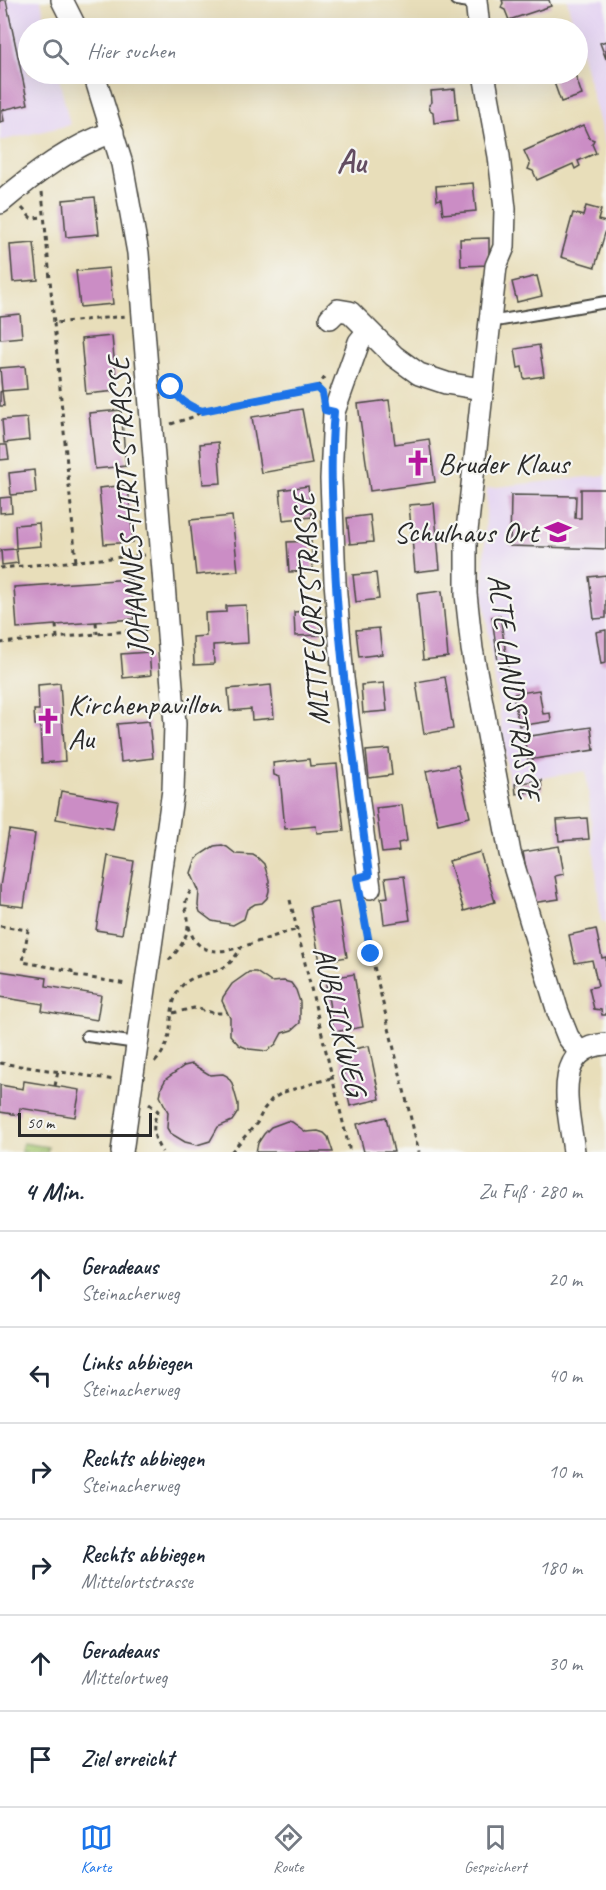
<!DOCTYPE html>
<html lang="de">
<head>
<meta charset="utf-8">
<style>
	body { margin:0; font-family:Caveat,sans-serif; background:#f2f2f3; color:#1f2937 }
	.scale { position:absolute; left:18px; bottom:15px; width:134px; box-sizing:border-box; padding-left:6px; border:3px solid #2b2b2b; border-top:0; font-size:16px; line-height:21px; white-space:nowrap; color:#2b2b2b; -webkit-text-stroke:4px #f6f6f2; paint-order:stroke }
	.stop { position:absolute; width:18px; height:18px; margin:-14px; border:4px solid #1a73e8; border-radius:50%; background:#fff }
	.stop.end { background:#1a73e8; border-color:#fff; box-shadow:0 2px 6px #0008 }
	.list { margin:0; padding:0; list-style:none }
	h2 { display:flex; justify-content:space-between; align-items:center; height:78px; margin:0; padding:0 24px; font-size:26px }
	h2 small { font-size:20px; font-weight:400; color:#747a83 }
	.list li { display:grid; grid-template-columns:39px 1fr auto; gap:18px; align-items:center; box-sizing:border-box; height:96px; padding:0 24px; border-top:2px solid #e0e1e3 }
	.list b { display:block; font-size:22px; white-space:nowrap }
	.list p { margin:0; font-size:20px; white-space:nowrap; color:#747a83 }
	.list em { font-size:20px; font-style:normal; color:#747a83 }
	.icon { flex:none; width:33px; height:33px; fill:none; stroke:currentColor; stroke-width:2; stroke-linecap:round; stroke-linejoin:round }
	.map { position:relative; flex:none; width:606px; height:1152px; overflow:hidden }
	.search { position:absolute; background:#fff; box-shadow:0 6px 24px #0002; left:18px; right:18px; top:18px; height:66px; display:flex; align-items:center; gap:15px; box-sizing:border-box; padding:0 21px; border-radius:33px; color:#747a83; font-size:22px }
	.sheet { height:654px; background:#fff }
	nav { display:flex; justify-content:space-around; align-items:center; box-sizing:border-box; height:84px; border-top:2px solid #e0e1e3; background:#fff; font-size:16px; color:#747a83 }
	nav a { display:grid; justify-items:center; gap:3px }
	nav .on { color:#1a73e8 }
	.map>svg:first-child { display:block }
	.built { fill:#e4d3f2 }
	.green { fill:#a9cb74; stroke:#6a7b50; stroke-width:1.5 }
	.building { fill:#cb8dc5 }
	.lines { fill:none; stroke-linecap:round; stroke-linejoin:round }
	.lane-casing { stroke:#474640; stroke-width:14 }
	.street-casing { stroke:#474640; stroke-width:24 }
	.path { stroke:#474640; stroke-width:3; stroke-dasharray:4.5 4.5; stroke-linecap:butt }
	.lane { stroke:#fff; stroke-width:10 }
	.street { stroke:#fff; stroke-width:21 }
	.route { stroke:#1a73e8; stroke-width:8 }
	.labels { text-anchor:middle; stroke-width:4.5; stroke-linejoin:round; paint-order:stroke }
	.poi-label { font-size:30px; fill:#2b2b2b; stroke:#f6f6f2; text-anchor:start }
	.street-label { font-size:30px; fill:#2b2b2b; stroke:#f6f6f2 }
	.quarter-label { font-size:33px; font-weight:bold; fill:#634d61; stroke:#f6f6f2 }
</style>
</head>
<body>
<div class="map">
<svg width="606" height="1152" viewBox="0 0 606 1152">
	<rect width="100%" height="100%" fill="#f6f6f2"/>
	<filter id="ink" filterUnits="userSpaceOnUse"><feTurbulence type="fractalNoise" baseFrequency=".0167" numOctaves="2"/><feDisplacementMap in="SourceGraphic" scale="12" xChannelSelector="R" yChannelSelector="G"/><feConvolveMatrix kernelMatrix="1 2 1 2 8 2 1 2 1" color-interpolation-filters="sRGB"/></filter>
	<filter id="wash" filterUnits="userSpaceOnUse"><feTurbulence type="fractalNoise" baseFrequency=".008" numOctaves="4" result="noise"/><feDisplacementMap in="SourceGraphic" scale="24" xChannelSelector="R" yChannelSelector="G"/><feGaussianBlur stdDeviation="1.35" result="paint"/><feColorMatrix in="noise" values="0 0 0 0 0 0 0 0 0 0 0 0 0 0 0 0 0 1.4 0 .05"/><feComposite in="paint" operator="in"/></filter>
	<g filter="url(#wash)">
		<rect width="100%" height="100%" fill="#e8deba"/>
		<g class="built">
			<path d="M0,0H41L47,28H28V74H58L70,125L0,141Z"/>
			<path d="M567,0H606V147L578,40V28H574Z"/>
			<path d="M606,475V922L601,921L586,771L509,783L483,595L487,488Z"/>
		</g>
		<path class="green" d="M23,1143L48,1147L47,1152H21Z"/>
		<g id="blocks">
			<g class="building">
				<path d="M0,0H6L28,104L2,110L4,121L0,122Z"/>
				<path d="M502,0H549L551,6L509,20L505,10L501,8L503,3Z"/>
				<path d="M606,41V59L600,43Z"/>
				<path d="M551,74H575L582,95L561,102Z"/>
				<path d="M455,89L458,120L434,123L433,112L430,110L429,105L432,102L431,91Z"/>
				<path d="M583,125L589,138L594,140L592,144L596,153L578,161L580,166L575,169L573,164L537,180L533,171L528,169L530,164L524,151Z"/>
				<path d="M473,183L476,211L443,214L441,199L437,200L436,186Z"/>
				<path d="M95,197L99,234L66,237L63,200Z"/>
				<path d="M586,206L601,210L598,220L606,222V230L595,267L561,257L573,213L583,216Z"/>
				<path d="M489,238V265L461,266L460,239Z"/>
				<path d="M34,243L38,280L13,282L10,245Z"/>
				<path d="M109,268L113,304L80,307L76,271Z"/>
				<path d="M537,276L542,296L517,302L512,282Z"/>
				<path d="M20,314L22,337L0,339V316Z"/>
				<path d="M112,336L117,391L86,394L81,339Z"/>
				<path d="M539,345L544,376L524,379L522,367L518,368L515,349Z"/>
				<path d="M25,366L27,389L2,391L0,368Z"/>
				<path d="M2,391L4,406H0V392Z"/>
				<path d="M389,400L395,444L429,439L435,482L370,491L358,404Z"/>
				<path d="M302,409L312,464L261,473L252,417Z"/>
				<path d="M121,410L126,466L95,469L89,413Z"/>
				<path d="M27,418L29,440L4,443L2,420Z"/>
				<path d="M218,442L221,483L203,484L200,444Z"/>
				<path d="M0,445H7L9,459L0,460Z"/>
				<path d="M34,470L36,493L11,495L9,473Z"/>
				<path d="M128,485L133,542L104,544L99,488Z"/>
				<path d="M308,486L312,517L283,520L280,490Z"/>
				<path d="M581,489H606V549L510,546L511,495L576,496L575,518H581Z"/>
				<path d="M11,497L12,512L0,513V498Z"/>
				<path d="M434,503L440,569L415,572L409,505Z"/>
				<path d="M370,515L373,542L350,544L347,518Z"/>
				<path d="M232,516L238,571L196,575L190,520Z"/>
				<path d="M39,523L41,546L16,548L15,525Z"/>
				<path d="M311,541L313,571L289,572L287,542Z"/>
				<path d="M16,549L18,563L2,565L1,550Z"/>
				<path d="M376,573L379,599L356,602L353,575Z"/>
				<path d="M606,575V618L594,619L589,577Z"/>
				<path d="M131,579L134,619L17,628L14,587Z"/>
				<path d="M442,591L448,657L423,660L417,594Z"/>
				<path d="M246,605L248,643L213,645L214,664L194,665L193,637L206,636L205,613L226,612V606Z"/>
				<path d="M319,610L321,635L295,636L294,612Z"/>
				<path d="M500,616L508,667L499,669L492,617Z"/>
				<path d="M379,628L382,654L359,657L356,630Z"/>
				<path d="M606,630V663L601,664L596,632Z"/>
				<path d="M149,652L151,675L123,678L121,654Z"/>
				<path d="M445,677L453,729L424,734L416,682Z"/>
				<path d="M60,683L65,761L42,763L40,725H35L34,710H39L38,685Z"/>
				<path d="M384,683L387,711L363,713L361,685Z"/>
				<path d="M271,685L274,718L252,720L251,709L230,711L228,689Z"/>
				<path d="M539,690L543,714L550,713L551,721L519,726L513,694Z"/>
				<path d="M149,721L153,758L121,762L117,724Z"/>
				<path d="M591,727L594,750L528,760L524,737Z"/>
				<path d="M389,749L392,775L369,778L366,751Z"/>
				<path d="M309,759L310,766L337,764L344,831L317,833L316,826L285,829L280,777L274,775L273,763Z"/>
				<path d="M458,765L470,817L438,824L426,771Z"/>
				<path d="M541,780L542,790L516,794L515,784Z"/>
				<path d="M61,791L118,801L113,829L56,819Z"/>
				<path d="M402,805L407,841L398,843L399,851L382,853L376,808Z"/>
				<path d="M587,818L589,839L559,841L557,820Z"/>
				<path d="M9,830L35,834L24,907L0,904V887Z"/>
				<path d="M222,845L227,847L236,854L253,855L258,858L264,864L269,880V891L267,898L262,903L255,904L247,909L244,919L233,925L212,921L200,912L198,906L199,891L191,873L195,861L200,855L214,846Z"/>
				<path d="M559,846L564,874L555,876L559,899L532,903L523,852Z"/>
				<path d="M480,852L495,902L464,911L449,861Z"/>
				<path d="M108,856L134,861L122,934L96,930Z"/>
				<path d="M404,876L410,920L384,924L381,898L388,897L385,878Z"/>
				<path d="M338,902L347,957L320,962L310,907Z"/>
				<path d="M596,929L602,958L606,957V1015H602L601,1010L594,1009L589,988L598,986L592,960L575,963L569,935Z"/>
				<path d="M0,971L47,978L46,986L101,995L97,1020L42,1011L43,1004L0,997Z"/>
				<path d="M249,972H256L271,982L284,981L291,983L296,990L300,1002V1023L292,1030L282,1033L276,1044L267,1051L249,1049L239,1045L230,1035V1018L222,1001L223,997L232,984Z"/>
				<path d="M354,974L363,1027L334,1032L325,979Z"/>
				<path d="M369,1046L380,1099L350,1106L339,1052Z"/>
				<path d="M192,1064L210,1075L223,1074L227,1076L232,1083L238,1104V1112L232,1121L218,1127L210,1141L197,1145L185,1142L170,1133L167,1128L168,1112L160,1096L162,1086L166,1079L184,1066Z"/>
				<path d="M24,1081L80,1090L75,1117L20,1108L19,1115L0,1112V1085L23,1089Z"/>
				<path d="M386,1117L394,1152H364L357,1124Z"/>
				<path d="M287,1121L292,1122L306,1132L318,1131L324,1133L328,1137L333,1152H256L258,1143L264,1134L271,1127Z"/>
			</g>
		</g>
	</g>
	<g filter="url(#ink)">
		<use href="#blocks" fill-opacity="0" stroke="#474640" stroke-width="1.5"/>
		<g class="lines">
			<g class="lane-casing">
				<g id="lane">
					<path d="M456,0L476,3"/>
					<path d="M490,322L606,302"/>
					<path d="M87,1036L137,1043"/>
				</g>
			</g>
			<g class="street-casing">
				<g id="street">
					<path d="M62,0L76,28"/>
					<path d="M476,0L479,28"/>
					<path d="M94,74L122,164L138,253L175,724L173,790L122,1152"/>
					<path d="M484,74L499,156L505,209L504,247L496,266L466,540V594L472,649L510,853L558,1012L568,1037L580,1053"/>
					<path d="M0,203C34,174 71,146 113,132"/>
					<path d="M330,318L338,310L350,312L394,356L419,374L446,383L481,389"/>
					<path d="M368,331L359,342L334,412L331,479L335,582L343,678L370,888"/>
					<path d="M574,1152C570,1115 549,1048 606,1044"/>
				</g>
			</g>
			<g class="path">
				<path d="M42,192L54,323L126,316"/>
				<path d="M22,208L31,218L44,217"/>
				<path d="M54,323L76,562"/>
				<path d="M168,378C175,396 184,405 202,411L317,388L321,393"/>
				<path d="M317,388L325,377"/>
				<path d="M171,424L193,417L202,411"/>
				<path d="M0,568L145,555"/>
				<path d="M96,622L97,634"/>
				<path d="M56,625L57,638"/>
				<path d="M0,643L150,629"/>
				<path d="M290,900L350,1152"/>
				<path d="M362,905L371,954L419,1152"/>
				<path d="M0,926L28,930L23,962L72,971V975L127,984"/>
				<path d="M189,926C198,968 242,946 269,938C278,935 287,932 296,930"/>
				<path d="M169,960C177,952 187,939 188,926C190,910 179,907 192,889"/>
				<path d="M173,1013L194,1008L214,1013H228"/>
				<path d="M155,1062C178,1038 165,1009 180,988C191,973 214,975 226,966C232,962 237,954 241,948"/>
				<path d="M0,1063L115,1080"/>
				<path d="M55,1086L58,1071"/>
				<path d="M149,1104L158,1111C151,1125 153,1139 162,1152"/>
				<path d="M231,1152L257,1123L264,1109L272,1099L284,1092L331,1078"/>
			</g>
			<use href="#lane" class="lane"/>
			<use href="#street" class="street"/>
		</g>
	</g>
	<g class="lines" filter="url(#ink)">
		<path class="route" d="M171,387C180,400 187,406 202,411L317,388L322,393L325,410L334,412C330,456 332,499 334,544C338,655 355,765 369,875L357,878L371,954"/>
	</g>
	<defs>
		<g id="church-bare" transform="scale(2.07)"><path d="M-1.2-6h2.4v3.5h3.3v2.4h-3.3V6h-2.4V-.1h-3.3v-2.4h3.3Z" fill="#b5179e" stroke="#f6f6f2" stroke-width="2.5" paint-order="stroke"/></g>
		<g id="school-bare" transform="scale(2.07)"><path d="M0-5L7-2L0 1L-7-2ZM-4 1L0 2.5L4 1V4Q0 6-4 4Z" fill="#b5179e" stroke="#f6f6f2" stroke-width="2.5" paint-order="stroke"/></g>
	</defs>
	<g fill-rule="evenodd">
		<use href="#church-bare" x="418" y="463"/>
		<use href="#school-bare" x="558" y="532"/>
		<use href="#church-bare" x="48" y="721"/>
	</g>
	<g class="labels">
		<g class="poi-label">
			<text x="438" y="473">Bruder Klaus</text>
			<text x="538" y="542" text-anchor="end">Schulhaus Ort</text>
			<text x="68" y="714">Kirchenpavillon<tspan x="68" dy="34">Au</tspan></text>
		</g>
		<g class="street-label">
			<text transform="translate(128 506) rotate(-94)" y="10">JOHANNES-HIRT-STRASSE</text>
			<text transform="translate(311 609) rotate(-94)" y="10">MITTELORTSTRASSE</text>
			<text transform="translate(514 687) rotate(82)" y="10">ALTE LANDSTRASSE</text>
			<text transform="translate(340 1021) rotate(77)" y="10">AUBLICKWEG</text>
		</g>
		<g class="quarter-label">
			<text x="351" y="172">Au</text>
		</g>
	</g>
</svg>
<div class="scale">50 m</div>
<div class="stop" style="left:171px;top:387px"></div>
<div class="stop end" style="left:371px;top:954px"></div>
<div class="search"><svg class="icon" aria-label="search" viewBox="0 0 24 24"><circle cx="10" cy="10" r="6"/><path d="M15 15l6 6"/></svg>Hier suchen</div>
</div>
<section class="sheet">
<h2>4 Min.<small>Zu Fuß · 280 m</small></h2>
<ul class="list">
<li><svg class="icon" aria-label="ahead" viewBox="0 0 24 24"><path d="M12 20V5M6 11l6-6 6 6"/></svg><div><b>Geradeaus</b><p>Steinacherweg</p></div><em>20 m</em></li>
<li><svg class="icon" aria-label="left" viewBox="0 0 24 24"><path d="M17 20v-9H6M10 6l-5 5 5 5"/></svg><div><b>Links abbiegen</b><p>Steinacherweg</p></div><em>40 m</em></li>
<li><svg class="icon" aria-label="right" viewBox="0 0 24 24"><path d="M7 20v-9h11M14 6l5 5-5 5"/></svg><div><b>Rechts abbiegen</b><p>Steinacherweg</p></div><em>10 m</em></li>
<li><svg class="icon" aria-label="right" viewBox="0 0 24 24"><path d="M7 20v-9h11M14 6l5 5-5 5"/></svg><div><b>Rechts abbiegen</b><p>Mittelortstrasse</p></div><em>180 m</em></li>
<li><svg class="icon" aria-label="ahead" viewBox="0 0 24 24"><path d="M12 20V5M6 11l6-6 6 6"/></svg><div><b>Geradeaus</b><p>Mittelortweg</p></div><em>30 m</em></li>
<li><svg class="icon" aria-label="arrive" viewBox="0 0 24 24"><path d="M6 21V4h12l-3 4 3 4H6"/></svg><div><b>Ziel erreicht</b></div></li>
</ul>
</section>
<nav>
<a class="on"><svg class="icon" aria-label="map" viewBox="0 0 24 24"><path d="M3 6l6-2 6 2 6-2v14l-6 2-6-2-6 2zM9 4v14M15 6v14"/></svg>Karte</a>
<a><svg class="icon" aria-label="directions" viewBox="0 0 24 24"><path d="M12 3l9 9-9 9-9-9zM9 14v-3h6M13 9l2 2-2 2"/></svg>Route</a>
<a><svg class="icon" aria-label="saved" viewBox="0 0 24 24"><path d="M7 4h10v16l-5-4-5 4z"/></svg>Gespeichert</a>
</nav>
</body>
</html>
